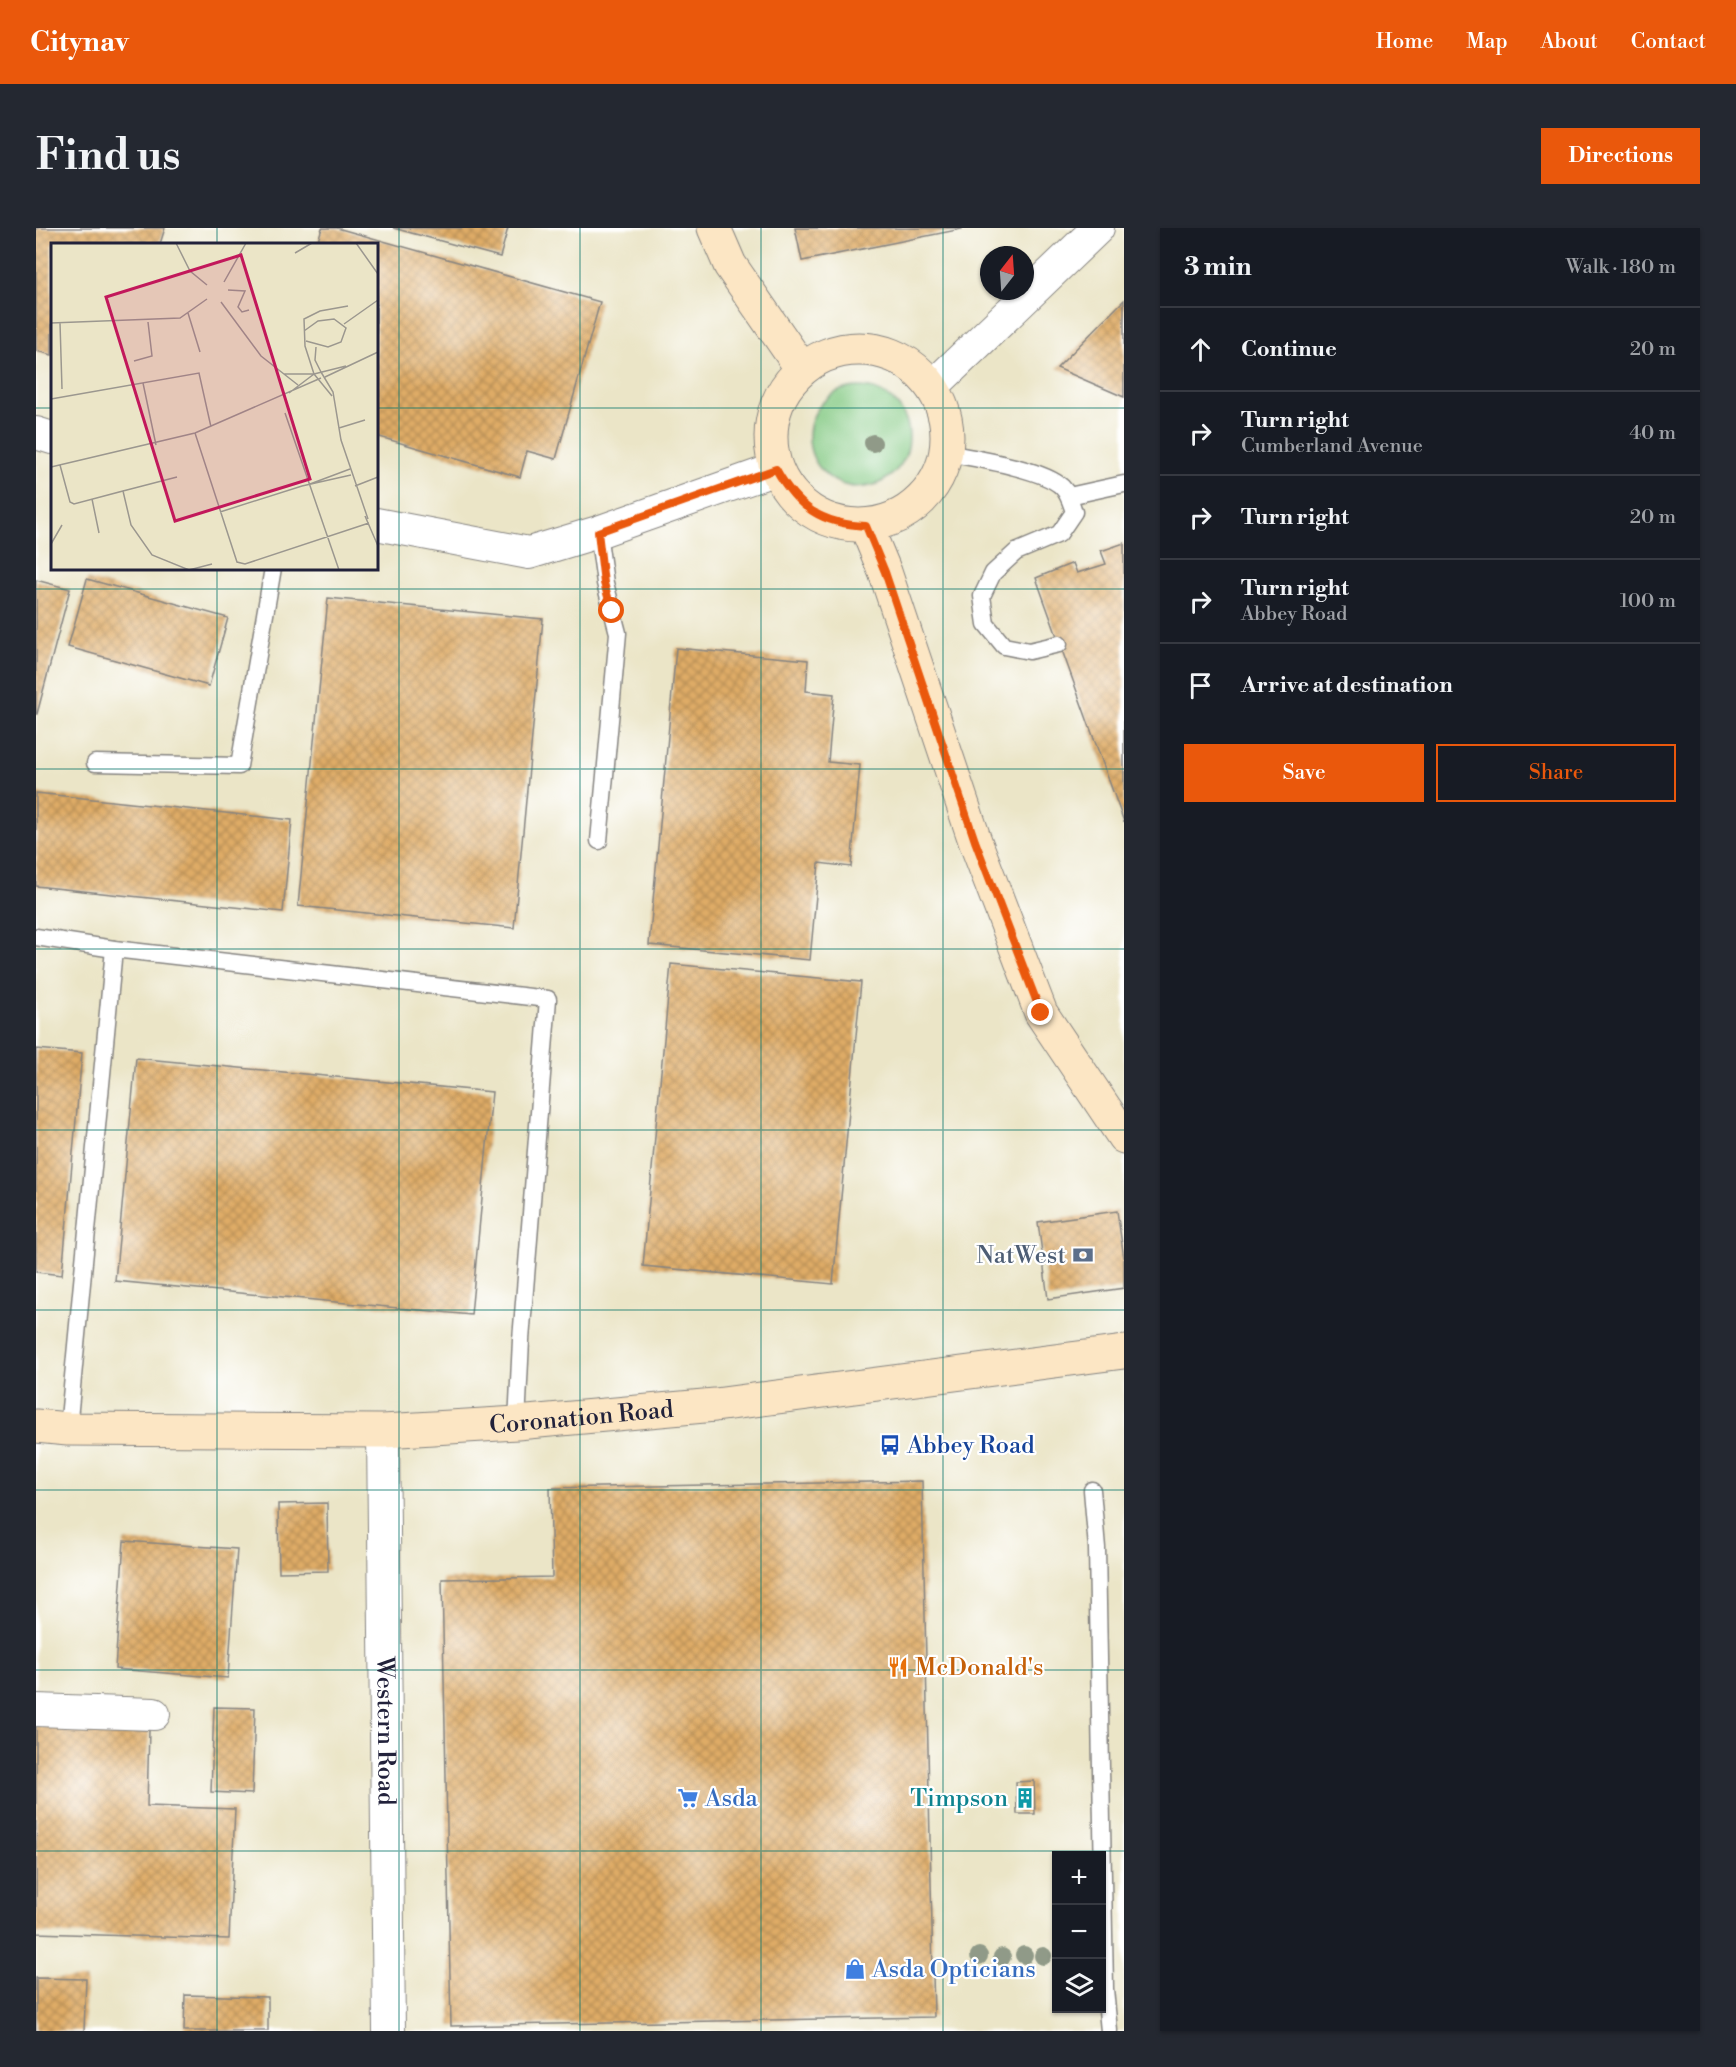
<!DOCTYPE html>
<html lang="en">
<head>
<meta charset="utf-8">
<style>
	body { margin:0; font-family:"Libre Bodoni",serif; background:#242831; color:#f1f3f6 }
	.controls { position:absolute; right:18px; bottom:18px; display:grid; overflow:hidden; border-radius:0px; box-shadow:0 2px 4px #0004 }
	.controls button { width:54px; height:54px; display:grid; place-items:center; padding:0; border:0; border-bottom:2px solid #363941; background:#171b24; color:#f1f3f6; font:30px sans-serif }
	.compass { position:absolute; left:944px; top:18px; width:54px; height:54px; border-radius:50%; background:#171b24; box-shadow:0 2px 4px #0004; rotate:17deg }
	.stop { position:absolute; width:18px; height:18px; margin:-14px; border:4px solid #ea580c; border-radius:50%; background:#fff }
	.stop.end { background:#ea580c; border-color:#fff; box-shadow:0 2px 6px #0008 }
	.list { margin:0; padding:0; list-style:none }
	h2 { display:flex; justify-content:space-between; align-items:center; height:78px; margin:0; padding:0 24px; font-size:26px }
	h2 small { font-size:20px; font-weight:400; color:#9ea1a6 }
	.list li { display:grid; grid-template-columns:39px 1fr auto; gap:18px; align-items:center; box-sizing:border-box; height:84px; padding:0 24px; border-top:2px solid #363941 }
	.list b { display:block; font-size:22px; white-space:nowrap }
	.list p { margin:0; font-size:20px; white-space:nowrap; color:#9ea1a6 }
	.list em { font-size:20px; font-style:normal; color:#9ea1a6 }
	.actions { display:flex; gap:12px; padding:18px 24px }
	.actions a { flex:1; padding:14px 0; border:2px solid #ea580c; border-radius:0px; text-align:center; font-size:21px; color:#ea580c }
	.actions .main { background:#ea580c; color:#fff }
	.icon { flex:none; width:33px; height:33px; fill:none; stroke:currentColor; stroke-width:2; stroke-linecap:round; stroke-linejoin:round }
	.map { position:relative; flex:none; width:1088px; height:1803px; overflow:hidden; border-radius:0px }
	header { display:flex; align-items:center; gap:36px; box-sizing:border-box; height:84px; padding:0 30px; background:#ea580c; color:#fff }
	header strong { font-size:28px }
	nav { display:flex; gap:33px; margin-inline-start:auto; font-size:21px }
	.intro { display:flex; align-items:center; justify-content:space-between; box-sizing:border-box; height:144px; padding:0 36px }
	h1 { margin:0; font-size:42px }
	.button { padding:15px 27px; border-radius:0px; background:#ea580c; color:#fff; font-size:21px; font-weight:700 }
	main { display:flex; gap:36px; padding:0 36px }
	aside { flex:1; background:#171b24; border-radius:0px; box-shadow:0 2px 4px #0004 }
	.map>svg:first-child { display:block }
	.green { fill:#85ca84; stroke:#547660; stroke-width:1.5 }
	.building { fill:url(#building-cross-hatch) }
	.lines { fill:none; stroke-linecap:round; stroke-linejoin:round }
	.lane-casing { stroke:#868481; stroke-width:19 }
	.street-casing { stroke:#868481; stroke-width:34 }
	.secondary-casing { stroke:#868481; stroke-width:35 }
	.lane { stroke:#fff; stroke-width:16 }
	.street { stroke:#fff; stroke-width:32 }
	.secondary { stroke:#fce6c4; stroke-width:33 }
	.tree { fill:#909a88 }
	.route { stroke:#ea580c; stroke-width:8 }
	.grid { fill:none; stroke:#0f766e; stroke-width:1.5; stroke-opacity:0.55 }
	.labels { text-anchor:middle; stroke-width:4.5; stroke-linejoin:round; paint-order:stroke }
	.service-label { font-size:24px; fill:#4e5e75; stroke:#fff; text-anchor:end }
	.street-label { font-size:24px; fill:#22223b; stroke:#fff }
	.transit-label { font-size:24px; fill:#164399; stroke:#fff; text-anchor:start }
	.food-label { font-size:24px; fill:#c56008; stroke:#fff; text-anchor:start }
	.shop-label { font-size:24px; fill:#366cbe; stroke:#fff; text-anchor:start }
	.culture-label { font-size:24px; fill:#0d838f; stroke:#fff; text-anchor:end }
	.inset-road { fill:none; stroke:#9b978f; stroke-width:1.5 }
	.view { fill:#c2185b; fill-opacity:0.15; stroke:#c2185b; stroke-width:3 }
	.inset-edge { fill:none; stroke:#22223b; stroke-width:3 }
</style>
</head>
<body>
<header>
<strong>Citynav</strong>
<nav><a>Home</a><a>Map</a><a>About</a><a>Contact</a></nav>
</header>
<div class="intro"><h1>Find us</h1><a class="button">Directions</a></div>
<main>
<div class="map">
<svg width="1088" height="1803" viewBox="0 0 1088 1803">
	<defs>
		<pattern id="building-cross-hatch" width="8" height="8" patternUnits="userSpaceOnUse" patternTransform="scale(1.5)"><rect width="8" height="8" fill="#dfac66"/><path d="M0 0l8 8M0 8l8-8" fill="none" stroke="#b48c55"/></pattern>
	</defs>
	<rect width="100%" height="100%" fill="#fff"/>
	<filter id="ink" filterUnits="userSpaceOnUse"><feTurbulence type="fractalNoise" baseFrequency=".0167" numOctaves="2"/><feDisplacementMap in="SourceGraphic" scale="12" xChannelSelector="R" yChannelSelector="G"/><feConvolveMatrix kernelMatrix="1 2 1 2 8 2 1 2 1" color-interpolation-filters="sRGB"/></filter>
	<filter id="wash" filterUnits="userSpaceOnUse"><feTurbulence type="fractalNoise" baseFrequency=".008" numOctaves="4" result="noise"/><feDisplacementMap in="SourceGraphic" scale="24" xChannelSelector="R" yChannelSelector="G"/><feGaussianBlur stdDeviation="1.35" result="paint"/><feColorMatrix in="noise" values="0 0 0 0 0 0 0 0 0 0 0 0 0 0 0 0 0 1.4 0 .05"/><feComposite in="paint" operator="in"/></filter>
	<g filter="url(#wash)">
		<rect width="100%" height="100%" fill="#ebe5c7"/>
		<circle class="green" cx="823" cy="209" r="50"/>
		<g id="blocks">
			<g class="building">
				<path d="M0,0H129L124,16H16V127L0,123Z"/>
				<path d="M286,0H301L564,74L520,231L491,223L484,249L340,208V16H281Z"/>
				<path d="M357,0H472L464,29Z"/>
				<path d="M759,0H926V1L766,33Z"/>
				<path d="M1088,72V169L1021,140Z"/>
				<path d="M1088,315V594L1000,350L1037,335L1041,345L1070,336L1065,323Z"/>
				<path d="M51,351L192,390L173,458L32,419Z"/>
				<path d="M0,352L34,361L1,486H0Z"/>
				<path d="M292,370L507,391L478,700L262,678Z"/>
				<path d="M640,420L772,432L770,463L798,466L792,534L824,537L815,639L783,635L774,732L613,717Z"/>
				<path d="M0,565L256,592L247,684L0,658Z"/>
				<path d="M635,736L825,754L797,1056L607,1038Z"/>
				<path d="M0,821L46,825L26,1047L0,1044Z"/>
				<path d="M100,830L456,864L435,1087L79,1053Z"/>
				<path d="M1081,983L1088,1030V1060L1012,1071L1002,994Z"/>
				<path d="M886,1253L898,1789L415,1798L406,1351L516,1349L514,1260Z"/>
				<path d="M291,1275L292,1343L243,1344L242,1276Z"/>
				<path d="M88,1313L201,1321L192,1450L79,1441Z"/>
				<path d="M178,1479L219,1480L216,1566L175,1564Z"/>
				<path d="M0,1497L113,1502L111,1578L199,1581L193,1711L0,1705Z"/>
				<path d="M998,1553L999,1586H981L980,1554Z"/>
				<path d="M0,1750L50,1751L48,1803H0Z"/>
				<path d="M149,1767L232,1769V1803H148Z"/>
			</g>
		</g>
	</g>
	<g filter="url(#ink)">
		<use href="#blocks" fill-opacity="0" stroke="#868481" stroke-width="1.5"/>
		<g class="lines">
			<g class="lane-casing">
				<g id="lane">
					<path d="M911,225C937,230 1008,241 1026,259C1033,266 1035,275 1038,284L1023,306L980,324L957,345L946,368L950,396L968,418L993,423L1023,416"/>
					<path d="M1033,268L1088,256"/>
					<path d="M562,304L569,355L582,405L563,613"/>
					<path d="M59,535L203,538L237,340"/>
					<path d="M0,709L78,721L512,771L485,1112L481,1195"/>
					<path d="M32,1201L78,721"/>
					<path d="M1056,1262L1061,1320L1069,1761L1073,1803"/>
				</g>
			</g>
			<g class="street-casing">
				<g id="street">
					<path d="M896,159L1062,0"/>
					<path d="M0,205L16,210"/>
					<path d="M340,296L493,325L562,304L740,241"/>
					<path id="s1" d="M347,1203L353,1803"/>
					<path d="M0,1482L118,1486"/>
				</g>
			</g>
			<g class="secondary-casing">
				<g id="secondary">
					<path d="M678,0L694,37L766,141"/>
					<circle cx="823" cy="209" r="88"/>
					<path d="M830,298L849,344L939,613L1005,785L1088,909"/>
					<path id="s2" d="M0,1198L32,1201L347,1203L481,1195L679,1177L1088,1124"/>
				</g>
			</g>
			<use href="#lane" class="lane"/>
			<use href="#street" class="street"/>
			<use href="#secondary" class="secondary"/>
		</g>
		<g class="tree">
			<circle cx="837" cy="215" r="9"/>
			<circle cx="988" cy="1727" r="9"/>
			<circle cx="943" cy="1728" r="9"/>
			<circle cx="1007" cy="1728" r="9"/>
			<circle cx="966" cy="1729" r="9"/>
		</g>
	</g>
	<g class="lines" filter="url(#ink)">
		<path class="route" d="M576,383L568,355L562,304L740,241C761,279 785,296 830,298L849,344L939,613L1005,785"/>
	</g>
	<path class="grid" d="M181,0V16M363,0V1803M544,0V1803M725,0V1803M907,0V1803M0,180H16M340,180H1088M181,340V1803M0,361H1088M0,541H1088M0,721H1088M0,902H1088M0,1082H1088M0,1262H1088M0,1442H1088M0,1623H1088"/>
	<defs>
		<g id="bank-bare" transform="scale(1.62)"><path d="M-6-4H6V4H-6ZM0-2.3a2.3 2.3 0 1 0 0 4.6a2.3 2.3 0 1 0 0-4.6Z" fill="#5c6f8a" stroke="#fff" stroke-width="2.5" paint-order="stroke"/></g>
		<g id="bus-bare" transform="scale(1.62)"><path d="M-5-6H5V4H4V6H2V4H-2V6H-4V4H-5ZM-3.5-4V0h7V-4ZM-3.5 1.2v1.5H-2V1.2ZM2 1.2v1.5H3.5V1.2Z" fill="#1a4fb4" stroke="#fff" stroke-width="2.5" paint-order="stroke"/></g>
		<g id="restaurant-bare" transform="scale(1.62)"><path d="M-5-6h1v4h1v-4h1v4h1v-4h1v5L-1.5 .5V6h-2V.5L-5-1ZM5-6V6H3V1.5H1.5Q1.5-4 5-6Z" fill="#e8710a" stroke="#fff" stroke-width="2.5" paint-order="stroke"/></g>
		<g id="supermarket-bare" transform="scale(1.62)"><path d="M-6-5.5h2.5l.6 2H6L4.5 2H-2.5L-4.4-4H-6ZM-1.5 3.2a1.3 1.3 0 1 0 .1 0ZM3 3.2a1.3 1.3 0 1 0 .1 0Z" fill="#3f7fe0" stroke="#fff" stroke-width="2.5" paint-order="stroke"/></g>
		<g id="building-bare" transform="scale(1.62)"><path d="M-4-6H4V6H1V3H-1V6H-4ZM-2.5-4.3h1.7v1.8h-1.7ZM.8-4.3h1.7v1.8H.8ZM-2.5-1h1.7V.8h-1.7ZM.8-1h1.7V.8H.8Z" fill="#0f9aa8" stroke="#fff" stroke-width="2.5" paint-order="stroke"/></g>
		<g id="shop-bare" transform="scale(1.62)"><path d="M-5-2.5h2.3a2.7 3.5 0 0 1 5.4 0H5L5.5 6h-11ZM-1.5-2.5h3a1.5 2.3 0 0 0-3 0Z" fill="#3f7fe0" stroke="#fff" stroke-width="2.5" paint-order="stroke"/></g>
	</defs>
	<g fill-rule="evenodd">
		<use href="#bank-bare" x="1047" y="1027"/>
		<use href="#bus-bare" x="854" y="1217"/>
		<use href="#restaurant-bare" x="862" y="1439"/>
		<use href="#supermarket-bare" x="652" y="1570"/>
		<use href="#building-bare" x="989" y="1570"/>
		<use href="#shop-bare" x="819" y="1741"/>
	</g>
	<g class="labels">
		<g class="service-label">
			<text x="1030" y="1035">NatWest</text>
		</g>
		<g class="street-label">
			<text dy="8" stroke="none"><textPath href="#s2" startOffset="546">Coronation Road</textPath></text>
			<text dy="8" stroke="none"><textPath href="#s1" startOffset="300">Western Road</textPath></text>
		</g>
		<g class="transit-label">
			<text x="871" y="1225">Abbey Road</text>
		</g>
		<g class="food-label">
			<text x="879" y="1447">McDonald's</text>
		</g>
		<g class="shop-label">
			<text x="669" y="1578">Asda</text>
			<text x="836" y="1749">Asda Opticians</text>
		</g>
		<g class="culture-label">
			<text x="972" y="1578">Timpson</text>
		</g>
	</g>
	<g transform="translate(15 15)">
		<rect width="327" height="327" fill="#ebe5c7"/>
		<path class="inset-road" d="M125,0L139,28L156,42M305,0L327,31M244,10L261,0M173,39L195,0M177,47L194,48L187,64L191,69L198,67M170,59L210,113L247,142M137,70L149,109M0,80L129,75L156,56M9,80L11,146M293,81L327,57M253,88L267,78L283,76L295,85L290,99L277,104L255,98M265,104L264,117L270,129M83,118L101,113L97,79M270,129L282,149L290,197L317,276M233,131H263L295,123M263,131L281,153M274,134L327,109M92,140L105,202M238,150L263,131L254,103L253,76L269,68L297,63M0,156L148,130L160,184M234,170L288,327M288,185L314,177M144,190L186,319L194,321L318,280M9,222L19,259L23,261L72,248L80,282L101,312L138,327L161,321M0,224L144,190L270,135M259,241L299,226M304,243L327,234M72,248L126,234M41,256L48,290M169,269L251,243L300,232M314,273L327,303M0,301L11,282"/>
		<path class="view" d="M190,12L259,236L124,278L55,54Z"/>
		<rect width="327" height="327" class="inset-edge"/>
	</g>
</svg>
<div class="controls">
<button>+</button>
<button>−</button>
<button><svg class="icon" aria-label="layers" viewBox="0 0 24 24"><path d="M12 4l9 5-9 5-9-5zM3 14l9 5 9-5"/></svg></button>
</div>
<svg class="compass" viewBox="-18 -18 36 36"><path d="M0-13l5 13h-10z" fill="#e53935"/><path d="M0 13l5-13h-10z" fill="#9ea1a6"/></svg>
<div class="stop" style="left:576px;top:383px"></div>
<div class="stop end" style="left:1005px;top:785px"></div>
</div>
<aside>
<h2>3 min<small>Walk · 180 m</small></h2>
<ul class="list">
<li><svg class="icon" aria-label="ahead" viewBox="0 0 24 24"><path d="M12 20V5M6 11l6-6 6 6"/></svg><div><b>Continue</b></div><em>20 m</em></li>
<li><svg class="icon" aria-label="right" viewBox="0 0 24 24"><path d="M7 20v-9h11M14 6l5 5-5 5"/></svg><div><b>Turn right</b><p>Cumberland Avenue</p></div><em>40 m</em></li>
<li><svg class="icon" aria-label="right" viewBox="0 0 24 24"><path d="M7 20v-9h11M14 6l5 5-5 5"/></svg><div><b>Turn right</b></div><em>20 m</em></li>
<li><svg class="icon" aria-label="right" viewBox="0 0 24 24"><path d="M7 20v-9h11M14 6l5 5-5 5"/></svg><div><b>Turn right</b><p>Abbey Road</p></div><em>100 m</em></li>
<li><svg class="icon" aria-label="arrive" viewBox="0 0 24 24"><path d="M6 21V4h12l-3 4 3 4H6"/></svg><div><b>Arrive at destination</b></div></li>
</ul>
<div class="actions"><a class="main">Save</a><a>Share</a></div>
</aside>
</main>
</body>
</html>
